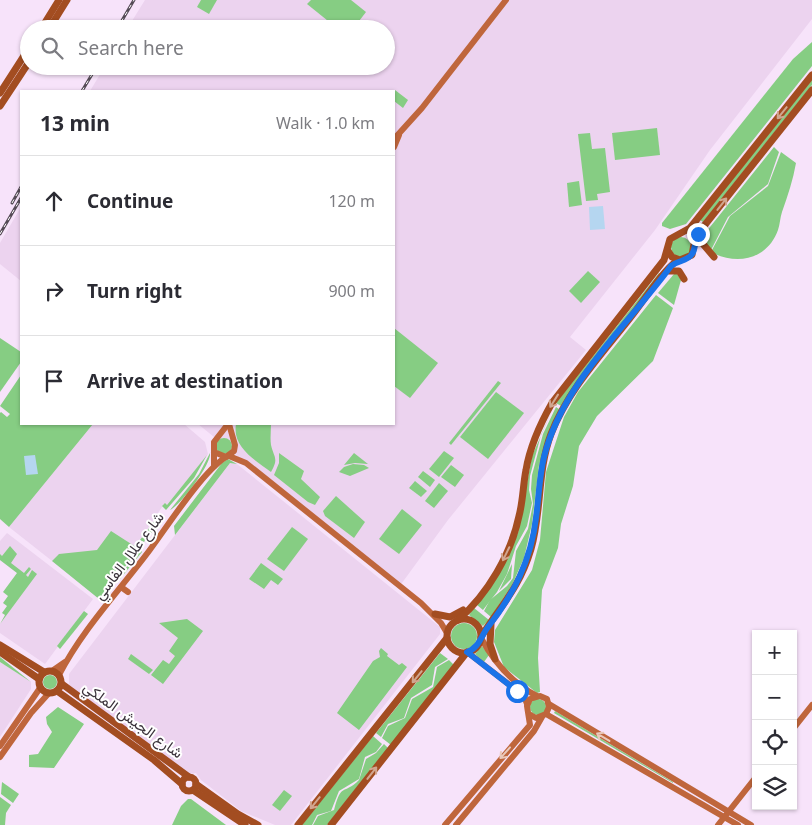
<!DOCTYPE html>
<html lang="en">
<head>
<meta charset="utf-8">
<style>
	body { margin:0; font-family:"Noto Sans",Vazirmatn,sans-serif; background:#f2f2f3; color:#2b2b33 }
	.controls { position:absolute; right:15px; bottom:15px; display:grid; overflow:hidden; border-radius:0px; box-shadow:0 1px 4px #0004 }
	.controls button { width:45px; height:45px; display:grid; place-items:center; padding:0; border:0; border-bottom:1px solid #e1e1e2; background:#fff; color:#2b2b33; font:25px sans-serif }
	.stop { position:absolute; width:15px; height:15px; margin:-11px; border:4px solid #1a73e8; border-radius:50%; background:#fff }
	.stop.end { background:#1a73e8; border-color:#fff; box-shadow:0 1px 5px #0008 }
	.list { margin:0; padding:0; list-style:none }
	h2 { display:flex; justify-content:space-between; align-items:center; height:65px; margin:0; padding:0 20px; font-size:21px }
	h2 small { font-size:16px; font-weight:400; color:#7c7c81 }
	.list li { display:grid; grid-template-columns:32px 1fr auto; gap:15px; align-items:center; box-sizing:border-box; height:90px; padding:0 20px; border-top:1px solid #e1e1e2 }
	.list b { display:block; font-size:19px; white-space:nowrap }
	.list em { font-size:16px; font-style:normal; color:#7c7c81 }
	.icon { flex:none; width:28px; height:28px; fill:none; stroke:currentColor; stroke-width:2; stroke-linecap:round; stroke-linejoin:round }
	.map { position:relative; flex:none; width:812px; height:825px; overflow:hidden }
	.search { position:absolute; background:#fff; box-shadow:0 1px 4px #0004; left:20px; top:20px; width:375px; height:55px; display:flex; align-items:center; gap:12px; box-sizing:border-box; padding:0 18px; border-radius:28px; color:#7c7c81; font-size:19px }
	.panel { position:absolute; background:#fff; box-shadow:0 1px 4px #0004; left:20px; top:90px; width:375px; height:335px; border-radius:0px }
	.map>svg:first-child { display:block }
	.built { fill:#ecd3ef }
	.green { fill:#86cd83 }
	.water { fill:#b5d6f0 }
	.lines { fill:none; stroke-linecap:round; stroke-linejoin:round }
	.secondary { stroke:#bf663c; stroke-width:6 }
	.primary { stroke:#a34d21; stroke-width:7 }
	.rail-casing { stroke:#544a55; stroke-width:3 }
	.rail { stroke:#fff; stroke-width:1; stroke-dasharray:4; stroke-linecap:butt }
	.oneway { stroke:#d1a690 }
	.oneway2 { stroke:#e9c9bb }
	.route { stroke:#1a73e8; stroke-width:6 }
	.labels { text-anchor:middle; stroke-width:4; stroke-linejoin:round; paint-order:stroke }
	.street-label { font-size:15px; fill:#3a323b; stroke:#fff }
</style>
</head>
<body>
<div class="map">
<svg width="812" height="825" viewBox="0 0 812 825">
	<rect width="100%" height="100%" fill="#f7e3fa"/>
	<g class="built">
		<path d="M145,0H812V19L710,150L655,230L570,337L586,350L448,520L399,587L198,424H394V91H90L105,66H386V29H127Z"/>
		<path d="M21,207V281L0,264V243Z"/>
		<path d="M93,424H184L205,442L208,454L167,505L164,504L140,540L94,594L9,527Z"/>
		<path d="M230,463L237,464L440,627V634L291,825H275L241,811L201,780L196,773L188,774L69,685V674Z"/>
		<path d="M7,533L93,599L45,664L0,633V624L30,583L0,560V541Z"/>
		<path d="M0,662L31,682V689L0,737Z"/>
	</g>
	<g class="green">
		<path d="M201,0H217L209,14L197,7Z"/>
		<path d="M311,0H351L366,12L353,29H338L307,4Z"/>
		<path d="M812,42V66L686,224L670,229L662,226V223L793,59Z"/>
		<path d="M812,80V85L703,222L700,220Z"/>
		<path d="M395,90L408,100L403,108L394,101L392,91Z"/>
		<path d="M657,128L660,155L615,160L612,133Z"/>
		<path d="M590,133L592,149L605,148L610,192L597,194L598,200L586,201L578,134Z"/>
		<path d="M774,147L779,152L768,184L728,217L711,250L707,244L706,232Z"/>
		<path d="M781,152L796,163C793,180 788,195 782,212C780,218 780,224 778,230C768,258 740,265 715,254L712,250L730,216L768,186Z"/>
		<path d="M579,181L582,205L569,207L567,183Z"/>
		<circle cx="681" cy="247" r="10"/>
		<path d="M588,271L600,282L581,303L569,291Z"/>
		<path d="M659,273L661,274L580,376L561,406L556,403Z"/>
		<path d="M674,274H677L681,280L674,305L658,293Z"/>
		<path d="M656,295L673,308L653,361L597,416L579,446L573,486L561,524L558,548L542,590L538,658L540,692L537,693L504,667L494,642L495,630L532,570L540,540L546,472L564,417L578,392Z"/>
		<path d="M394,328L438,363L410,398L394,386Z"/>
		<path d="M0,338L21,352V362L0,392Z"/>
		<path d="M21,375V424H93L9,527L0,519V413L1,412L7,417L10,414L0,406Z"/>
		<path d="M498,381L501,383L451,445L449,443Z"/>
		<path d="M496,392L524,413L488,459L460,437Z"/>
		<path d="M554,406L541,435L530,476L529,490L532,503L527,526L516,546L507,574L497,592L483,610L477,605L518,533L532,456Z"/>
		<path d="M556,407L559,409L539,465L532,524L524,558L512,585L491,617L484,611L490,600L507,586L513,578L516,551L528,529L533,504L531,489L532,475L543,434Z"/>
		<path d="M236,424H271C271,431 270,438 271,445C274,458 279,458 271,472C255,460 232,447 236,424Z"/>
		<circle cx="224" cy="446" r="8"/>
		<path d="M444,451L454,458L439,477L429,469Z"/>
		<path d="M210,453C212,463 181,505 170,510L199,474Z"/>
		<path d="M279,453L304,471L301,479L320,497L315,505L308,502L274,475L279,463Z"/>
		<path d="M354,453L368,464L355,463L344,465Z"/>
		<path d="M207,455L194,478L166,510L162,506L165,503L167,505Z"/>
		<path d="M228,459L237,464L230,463L175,535L174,526L222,463Z"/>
		<path d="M353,464L364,465L369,468L350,476L339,472L344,467Z"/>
		<path d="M451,465L464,475L455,487L441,477Z"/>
		<path d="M423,471L435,480L430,487L418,477Z"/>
		<path d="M415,481L427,491L421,497L409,488Z"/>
		<path d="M439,483L448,491L434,508L425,501Z"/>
		<path d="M336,496L365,522L354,538L325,516L323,511Z"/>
		<path d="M402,509L422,525L399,554L379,539Z"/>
		<path d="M156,519L158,524L144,542L140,540Z"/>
		<path d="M292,527L308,539L284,571L267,559Z"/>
		<path d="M111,531L139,549L116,578L111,574L107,578L113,582L99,599L52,561L59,554L97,550Z"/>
		<path d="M10,546L17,554L11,563L24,573L29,567L31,569L26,575L28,577L32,570L37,574L0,624L5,615L2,613L7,606L3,603L8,596L3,592L17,573L0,560V554L2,556Z"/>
		<path d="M141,549L142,552L120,579H117Z"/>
		<path d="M261,563L283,579L278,585L271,580L264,589L249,579Z"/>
		<path d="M512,564L511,579L499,591Z"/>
		<path d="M474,608L489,620L483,626L469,615Z"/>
		<path d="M84,611L88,614L60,649L57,646Z"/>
		<path d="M187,619L203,631L163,684L151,675L163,660L169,664L175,656L169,651L178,638L159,623Z"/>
		<circle cx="464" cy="636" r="13"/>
		<path d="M482,646L489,655L484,662L475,654Z"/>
		<path d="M381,648L388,654L387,656L399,665L402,663L407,667L359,730L337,713L373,661L380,657L379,651Z"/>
		<path d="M440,653L448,659L435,667L432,685L411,698L404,718L388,724L381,737L376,733Z"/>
		<path d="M131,654L153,670L149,674L128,659Z"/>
		<path d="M0,657L31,682L0,662Z"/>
		<path d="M449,660L454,665L391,745L382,738L388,726L405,718L412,699L433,687L437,667Z"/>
		<circle cx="50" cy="682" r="7"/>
		<circle cx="538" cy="707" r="8"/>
		<path d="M58,707L84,724L54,768L29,767V755L38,754L52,732L47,724L46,717Z"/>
		<path d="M555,711L673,782V783L554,713Z"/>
		<path d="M373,736L382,744L376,752L365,757L359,779L339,791L331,811L317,815L312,825H302Z"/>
		<path d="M384,744L388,748L327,825H313L318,816L334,810C342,781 343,796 359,780L366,759L376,753Z"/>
		<path d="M2,782L19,794L13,803L1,794Z"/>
		<path d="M284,790L292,796L280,811L272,805Z"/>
		<path d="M0,797L11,805L6,813L5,825H0Z"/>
		<path d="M188,799H191L226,825H172L181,806Z"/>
	</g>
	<g class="water">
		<path d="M603,206L605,229L590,230L589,207Z"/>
		<path d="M35,455L38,474L26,475L24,456Z"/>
	</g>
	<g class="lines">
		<g class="secondary">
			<path d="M394,139L422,108L506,0"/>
			<path d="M394,147L399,135"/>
			<path d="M214,452L226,457L234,451L235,445L229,424"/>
			<path d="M229,456L246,463L421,603L441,623L447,633"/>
			<path d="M214,466V442L228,424"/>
			<path d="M121,587L128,592"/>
			<path d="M481,638C494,662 512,683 537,696"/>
			<path d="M467,652L524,696L527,704"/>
			<path d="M52,671L65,662"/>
			<path d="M59,675C82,630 119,591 149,551C167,527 202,472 226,457"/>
			<path d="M549,704L751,825"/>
			<path d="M546,714L738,825"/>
			<path d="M793,729L812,705"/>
			<path d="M0,746L40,688"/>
			<path d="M0,757L31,713L49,693"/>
			<path d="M445,825L530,725L527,706L530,699L540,696L547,699L549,707L546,714L536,718L529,714"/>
			<path d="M456,825L534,731L542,717"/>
			<path d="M718,825L756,777"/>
		</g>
		<g class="primary">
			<path d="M41,29L59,0"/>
			<path d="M49,29L67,0"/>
			<path d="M0,93L29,48"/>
			<path d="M0,106L29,62"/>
			<path d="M703,229V244L714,257"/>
			<path d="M668,251L672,257L680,260L692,255L695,238L700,231L812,90"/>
			<path d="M668,271H679L684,279"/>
			<path d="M435,614L450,617L463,610"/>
			<circle cx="464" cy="636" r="17"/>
			<path d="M458,620C488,594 511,554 519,516C523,501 523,485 526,470C530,446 540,424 552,403L664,260L670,239L690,228L812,75"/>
			<path d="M491,624L490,644L495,659"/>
			<path d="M481,637C501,605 519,589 531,549C542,511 537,471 551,434C568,390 601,355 630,318C644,301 661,272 678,260"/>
			<path d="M0,645L44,672"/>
			<path d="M0,652L39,679"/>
			<circle cx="50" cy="682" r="11"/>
			<path d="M62,684L189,777"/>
			<path d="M57,691L154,760L182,784"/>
			<circle cx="189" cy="784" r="7"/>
			<path d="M196,784L238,814L258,825"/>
			<path d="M193,790L245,825"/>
			<path d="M298,825L447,638"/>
			<path d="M331,825L467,652"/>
		</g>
		<g class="rail-casing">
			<g id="rail">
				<path d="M117,29L134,0"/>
				<path d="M82,91L97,66"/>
				<path d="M12,203L21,187"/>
				<path d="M0,234L21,198"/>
			</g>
		</g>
		<use href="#rail" class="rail"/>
	</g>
	<defs><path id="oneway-shaft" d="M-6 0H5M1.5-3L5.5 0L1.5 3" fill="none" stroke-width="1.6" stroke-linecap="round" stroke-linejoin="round" transform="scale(1.25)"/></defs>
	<g class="oneway">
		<use href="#oneway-shaft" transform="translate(782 113) rotate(129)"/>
		<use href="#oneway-shaft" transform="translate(722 204) rotate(-52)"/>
		<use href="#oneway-shaft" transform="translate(554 401) rotate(122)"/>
		<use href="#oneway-shaft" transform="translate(506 554) rotate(116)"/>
		<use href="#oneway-shaft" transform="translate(417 677) rotate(129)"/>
		<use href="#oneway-shaft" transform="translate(372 773) rotate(-52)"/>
		<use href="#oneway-shaft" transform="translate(315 803) rotate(129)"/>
	</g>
	<g class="oneway2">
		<use href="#oneway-shaft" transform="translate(603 737) rotate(-149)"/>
		<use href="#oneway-shaft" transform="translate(505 753) rotate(132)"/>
	</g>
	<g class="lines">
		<path class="route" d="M517,691L467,652C479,648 481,636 488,627C514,594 531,560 536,518C539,497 539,477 544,457C562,384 627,326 671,266C678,260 687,262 692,254C696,249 694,241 698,234"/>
	</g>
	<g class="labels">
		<g class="street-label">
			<text transform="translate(129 556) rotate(-53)" y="5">شارع علال الفاسي</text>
			<text transform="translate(133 720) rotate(36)" y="5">شارع الجيش الملكي</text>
		</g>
	</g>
</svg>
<div class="controls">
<button>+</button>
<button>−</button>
<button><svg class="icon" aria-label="locate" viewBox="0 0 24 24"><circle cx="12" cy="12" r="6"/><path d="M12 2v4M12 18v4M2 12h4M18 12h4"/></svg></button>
<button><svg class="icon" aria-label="layers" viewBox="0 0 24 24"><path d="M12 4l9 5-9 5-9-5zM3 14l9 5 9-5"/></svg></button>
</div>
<div class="stop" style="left:517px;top:691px"></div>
<div class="stop end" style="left:698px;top:234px"></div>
<div class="search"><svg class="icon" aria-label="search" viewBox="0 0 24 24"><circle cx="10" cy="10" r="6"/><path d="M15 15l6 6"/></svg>Search here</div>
<section class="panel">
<h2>13 min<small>Walk · 1.0 km</small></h2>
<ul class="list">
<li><svg class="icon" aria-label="ahead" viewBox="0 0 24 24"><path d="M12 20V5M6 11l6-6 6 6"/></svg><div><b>Continue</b></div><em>120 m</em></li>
<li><svg class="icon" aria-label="right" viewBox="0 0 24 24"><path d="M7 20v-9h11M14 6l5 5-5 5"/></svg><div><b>Turn right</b></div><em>900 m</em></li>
<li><svg class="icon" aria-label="arrive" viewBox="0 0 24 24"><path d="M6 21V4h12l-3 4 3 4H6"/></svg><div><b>Arrive at destination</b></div></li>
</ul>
</section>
</div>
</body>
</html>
